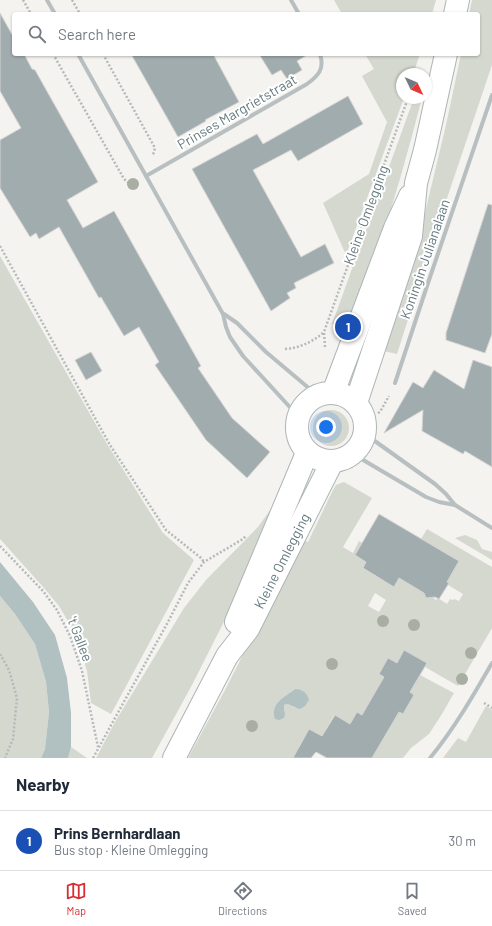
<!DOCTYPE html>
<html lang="en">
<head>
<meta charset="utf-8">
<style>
	body { margin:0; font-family:Barlow,sans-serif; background:#f6f6f7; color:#1f2937 }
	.compass { position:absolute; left:396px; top:68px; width:36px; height:36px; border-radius:50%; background:#fff; box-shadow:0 1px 3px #0004; rotate:134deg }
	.you { position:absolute; left:326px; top:427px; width:14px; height:14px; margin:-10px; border:3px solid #fff; border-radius:50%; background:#1a73e8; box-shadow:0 0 0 6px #1a73e833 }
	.badge { display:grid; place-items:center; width:26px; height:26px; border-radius:50%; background:#d43033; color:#fff; font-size:13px; font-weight:700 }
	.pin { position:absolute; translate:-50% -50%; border:2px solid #fff; box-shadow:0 1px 4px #0006 }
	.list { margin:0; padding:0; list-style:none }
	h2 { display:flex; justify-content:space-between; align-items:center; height:52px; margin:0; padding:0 16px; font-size:17px }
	h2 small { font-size:13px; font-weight:400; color:#747a83 }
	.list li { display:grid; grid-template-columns:26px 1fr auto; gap:12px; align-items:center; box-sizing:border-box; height:60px; padding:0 16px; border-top:1px solid #e0e1e3 }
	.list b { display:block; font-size:15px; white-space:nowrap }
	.list p { margin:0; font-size:13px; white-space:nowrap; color:#747a83 }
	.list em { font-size:13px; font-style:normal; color:#747a83 }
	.icon { flex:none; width:22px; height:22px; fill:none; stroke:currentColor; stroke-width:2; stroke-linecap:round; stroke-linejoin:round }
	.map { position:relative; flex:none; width:492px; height:758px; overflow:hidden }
	.search { position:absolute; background:#fff; box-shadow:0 1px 3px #0004; left:12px; right:12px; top:12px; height:44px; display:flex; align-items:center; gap:10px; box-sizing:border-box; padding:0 14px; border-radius:4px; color:#747a83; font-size:15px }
	.sheet { height:112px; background:#fff }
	nav { display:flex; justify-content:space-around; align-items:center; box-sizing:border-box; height:56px; border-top:1px solid #e0e1e3; background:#fff; font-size:11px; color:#747a83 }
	nav a { display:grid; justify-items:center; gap:2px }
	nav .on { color:#d43033 }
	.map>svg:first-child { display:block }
	.green { fill:#d5d8cf; fill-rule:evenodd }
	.water { fill:#b1c1c2 }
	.building { fill:#a1acae; stroke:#d5d4d3 }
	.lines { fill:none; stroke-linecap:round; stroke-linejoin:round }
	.secondary-casing { stroke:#adb5b7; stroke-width:24 }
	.path { stroke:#b5b9ba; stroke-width:2.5; stroke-dasharray:2 2; stroke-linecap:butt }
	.street { stroke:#b8bfc0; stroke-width:4 }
	.secondary { stroke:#fff; stroke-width:22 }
	.tree { fill:#a9aea2 }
	.labels { text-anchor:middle; stroke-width:4; stroke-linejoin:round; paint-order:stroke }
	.street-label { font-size:14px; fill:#657a7f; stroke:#fff }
</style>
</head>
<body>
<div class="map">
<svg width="492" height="758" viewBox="0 0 492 758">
	<rect width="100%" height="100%" fill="#f4f3f0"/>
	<g class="green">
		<path d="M334,0H436L432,14H342Z"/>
		<path d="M472,0H492V65L442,213L397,354L379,350L424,217L446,125L461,54H478V14H469Z"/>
		<path d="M365,54H420L413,74H402V98H404L346,255L323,203L369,174L387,122L362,76L374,69Z"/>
		<path d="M414,98H422C403,173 380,247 355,320L347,317L344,327L332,324Z"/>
		<path d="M0,256L107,444L163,533L194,560L111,714L91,703L87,671L75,633L59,606L44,588L0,539Z"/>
		<circle cx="331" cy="428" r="18"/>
		<path d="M344,482L372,498L343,547L353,553L359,541L400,564L416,536L421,539L427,529L492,567V628L458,686L425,667L427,663L404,650L397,663L388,658L379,674L384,677L373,697L403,714L414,695L410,692L420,675L454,693L442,714L429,734L411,748L403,758H372L388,730L357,712L350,724L334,715L322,736L309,729L299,746L303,748L308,758H188L225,690L295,553L301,540L308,542L333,490L336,485ZM441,550L459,561L447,582L448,585L463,594L459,601L454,599L453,600L450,599L447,604L438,598L436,600L432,597L429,598L425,596L424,593L434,561ZM369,557L383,566L377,577L363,568ZM375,593L386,600L379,612L368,606ZM295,689V708L292,705L287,704L284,705V710L274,709L281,700Z"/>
		<path d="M278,499L240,590L192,685L152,758H96L115,722L184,608L206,580L258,527Z"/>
		<path d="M465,535L477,540L482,549L492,552V560L455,538Z"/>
		<path d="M0,596L15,614L35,644L46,682L49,712L45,749L41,758H0Z"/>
		<path d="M486,706L492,710V758H443L458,738L466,742Z"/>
		<path d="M71,747L87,758H68Z"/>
	</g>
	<g class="water">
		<path d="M0,562L33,602L55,635L67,678L71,713V747L68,758H41L45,749L49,712L46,682L35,644L15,614L0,596Z"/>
		<path d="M295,689C303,689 307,693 309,700L305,706L300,709C295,708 292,705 287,704L284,705V710L285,714L284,718L279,720L275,719C270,703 284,698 295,689Z"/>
	</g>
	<g class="building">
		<path d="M0,13L14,38V54H24L32,69L35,70L98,182L67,200L83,228L114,211L201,366L198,368L232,418L270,452L247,478L206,440L155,365L159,362L139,327L124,336L101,297L99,298L59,227L39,239L36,233L30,237L0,188V140L21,128L0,91Z"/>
		<path d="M131,54H213L239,102L205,120L206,121L178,137Z"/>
		<path d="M259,54H309L297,61L302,70L287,79L281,70L272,75Z"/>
		<path d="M348,96L363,124L298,161L291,150L253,170L301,257L325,244L334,263L294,283L296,288L287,293L290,298L271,311L192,169L257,134L263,144Z"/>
		<path d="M488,204L492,205V334L485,353L446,340V333Z"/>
		<path d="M91,352L102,371L86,380L75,360Z"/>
		<path d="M473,360L492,367V467L465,451L463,454L422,431L423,410L384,433L413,382L423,388L434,370L464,389Z"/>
		<path d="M379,514L459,561L447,582L449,583L439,599L435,597L426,598L424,593L399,578L394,587L363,568L366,562L355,555Z"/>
		<path d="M404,650L427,663L410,692L414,695L403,714L399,712L372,758H327L316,752L311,758H293L309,729L322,736L335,715L350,724L357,712L362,715L384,677L379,674L388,658L397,663Z"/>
	</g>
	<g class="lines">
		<g class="secondary-casing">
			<g id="secondary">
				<path d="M455,14L458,0"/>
				<circle cx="331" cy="427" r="34"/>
				<path d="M333,393L395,228L410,196"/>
				<path d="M356,403L411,236L416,183L425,150L446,54"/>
				<path d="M236,622L307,453"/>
				<path d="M174,758L227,656L248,629L332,462"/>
			</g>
		</g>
		<g class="path">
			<path d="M23,0L31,14"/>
			<path d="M72,0L80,14"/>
			<path d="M53,54L124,179L136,189"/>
			<path d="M103,54L155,148L153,155"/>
			<path d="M0,246L110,445L166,530L201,558L204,562"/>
			<path d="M325,347L324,332L408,98"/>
			<path d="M285,349C300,348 312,342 323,333"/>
			<path d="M378,413L380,412L389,396"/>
			<path d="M0,546L43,591L57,610L70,636L82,671L98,747"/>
			<path d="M0,654L9,670L17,698L13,739L5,758"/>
			<path d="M484,703L492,708"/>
			<path d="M93,758L168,622L188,583L204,562L243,539L246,536"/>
		</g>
		<g class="street">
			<path d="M47,0L55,14"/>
			<path d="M291,0L299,14"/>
			<path d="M78,54L223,314L226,327L230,337L243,356L298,416"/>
			<path d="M146,176L307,84C318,76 325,69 320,54"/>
			<path d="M224,314L237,323L266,352L317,395"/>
			<path d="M395,383L428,283L492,95"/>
			<path d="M365,434L435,484L446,494L455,505"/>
			<path d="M353,454L426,497L439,502L455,505L492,528"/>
			<path d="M430,758C454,729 473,696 492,663"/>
		</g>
		<use href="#secondary" class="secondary"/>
	</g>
	<g class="tree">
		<circle cx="133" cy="184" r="6"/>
		<circle cx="383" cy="621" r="6"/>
		<circle cx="414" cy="625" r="6"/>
		<circle cx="471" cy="653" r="6"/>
		<circle cx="332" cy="664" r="6"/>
		<circle cx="462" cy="679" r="6"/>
		<circle cx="252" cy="726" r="6"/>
	</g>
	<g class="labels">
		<g class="street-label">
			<text transform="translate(237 112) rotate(-30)" y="5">Prinses Margrietstraat</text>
			<text transform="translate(366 215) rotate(-70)" y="5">Kleine Omlegging</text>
			<text transform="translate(425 259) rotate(-71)" y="5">Koningin Julianalaan</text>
			<text transform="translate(282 561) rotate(-63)" y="5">Kleine Omlegging</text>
			<text transform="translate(80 639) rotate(69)" y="5">'t Gallee</text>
		</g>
	</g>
</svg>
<svg class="compass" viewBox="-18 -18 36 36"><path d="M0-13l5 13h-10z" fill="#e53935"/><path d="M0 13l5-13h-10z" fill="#747a83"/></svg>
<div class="you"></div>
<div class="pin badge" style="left:348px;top:327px;background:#1a4fb4">1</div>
<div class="search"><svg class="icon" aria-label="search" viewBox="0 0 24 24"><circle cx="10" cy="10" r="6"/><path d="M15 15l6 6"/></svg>Search here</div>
</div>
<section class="sheet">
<h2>Nearby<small></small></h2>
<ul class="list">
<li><span class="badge" style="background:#1a4fb4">1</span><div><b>Prins Bernhardlaan</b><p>Bus stop · Kleine Omlegging</p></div><em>30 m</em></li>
</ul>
</section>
<nav>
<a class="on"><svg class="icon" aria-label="map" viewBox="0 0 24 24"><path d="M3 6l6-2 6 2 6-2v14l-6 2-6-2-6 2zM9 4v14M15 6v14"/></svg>Map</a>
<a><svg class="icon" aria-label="directions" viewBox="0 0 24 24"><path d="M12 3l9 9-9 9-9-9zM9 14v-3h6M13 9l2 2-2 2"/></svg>Directions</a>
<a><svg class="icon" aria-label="saved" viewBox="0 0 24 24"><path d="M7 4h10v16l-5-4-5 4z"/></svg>Saved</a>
</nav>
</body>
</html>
